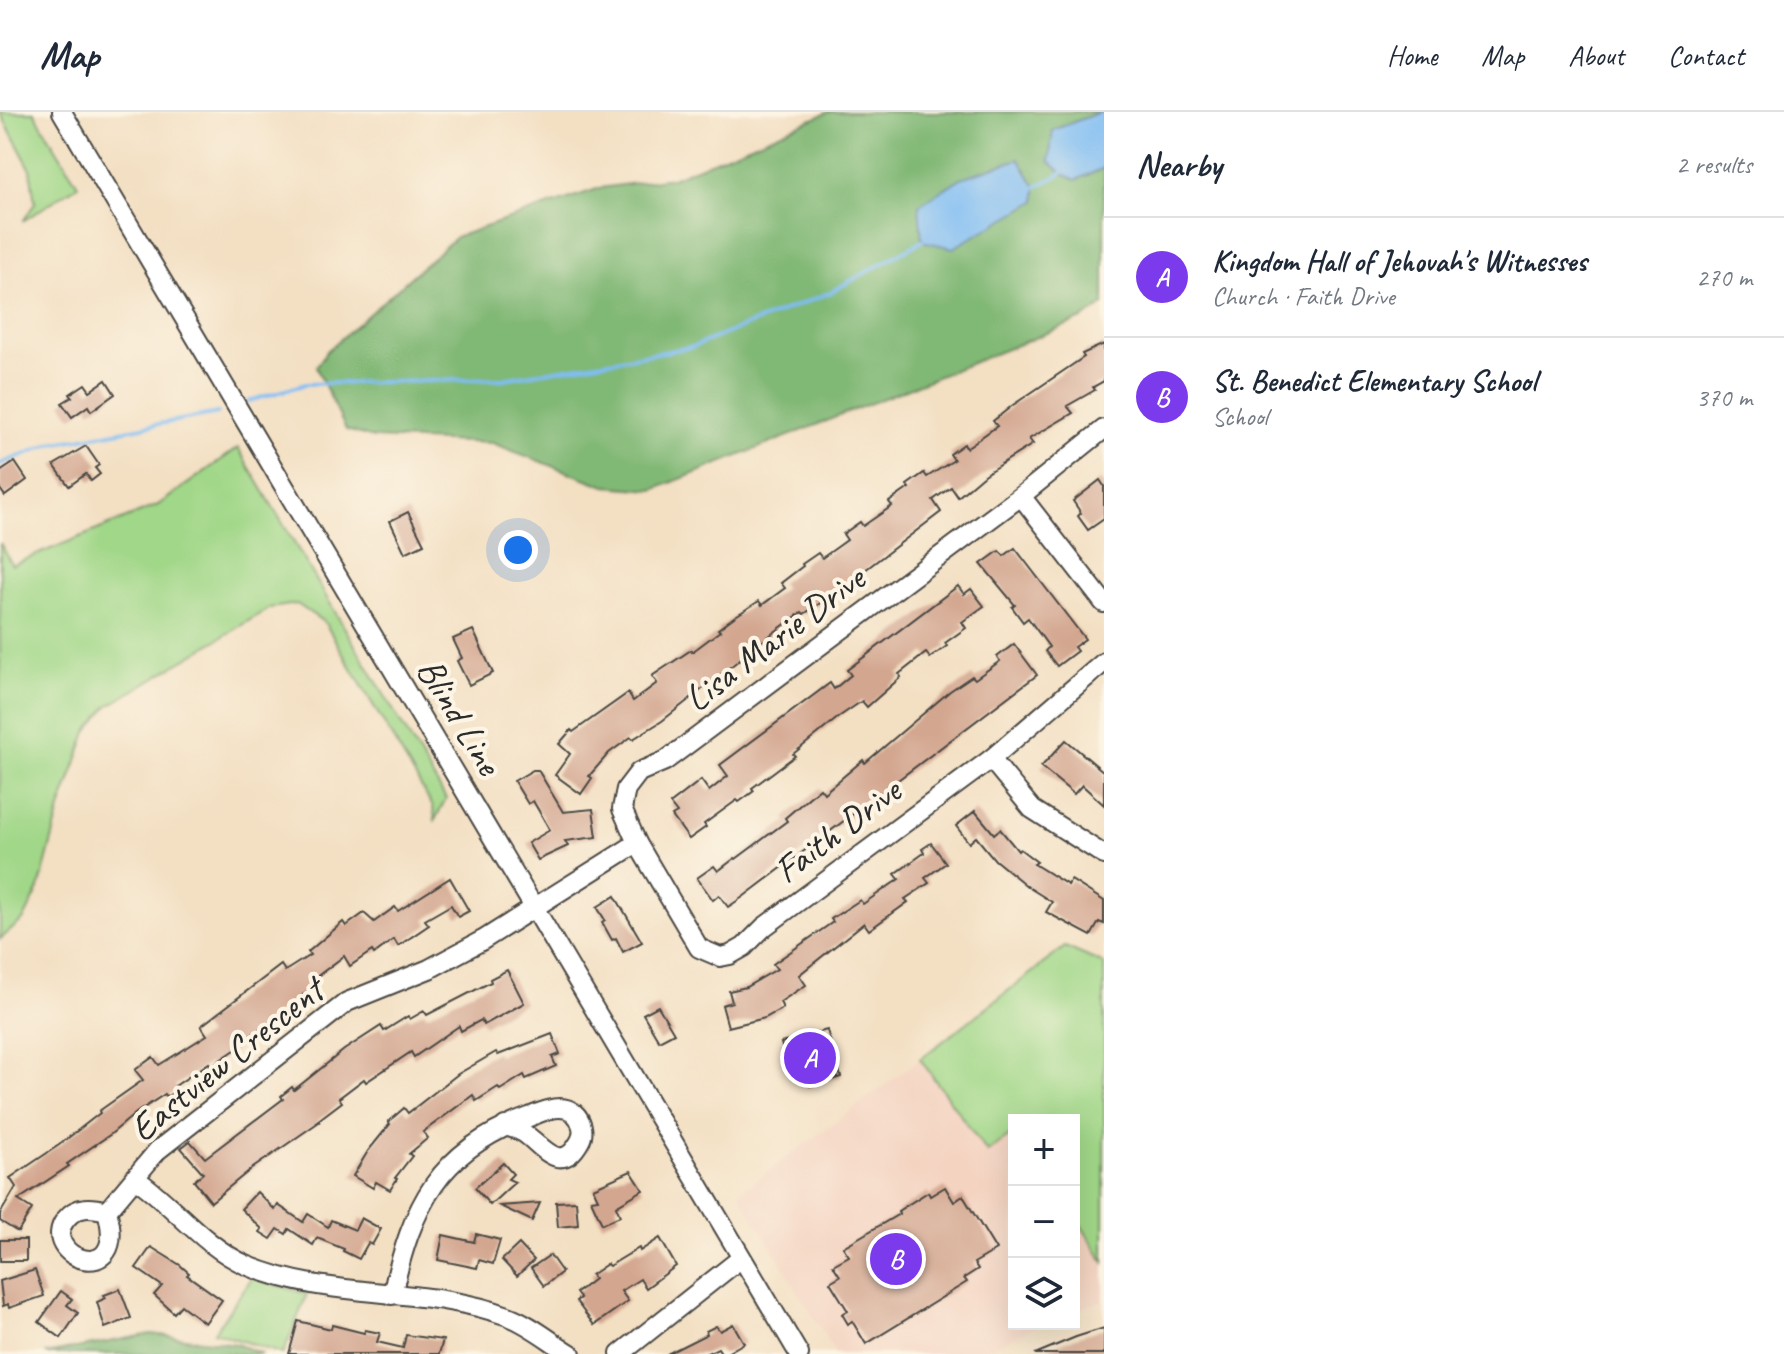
<!DOCTYPE html>
<html lang="en">
<head>
<meta charset="utf-8">
<style>
	body { margin:0; font-family:Caveat,sans-serif; background:#f6f6f7; color:#1f2937 }
	.controls { position:absolute; right:24px; bottom:24px; display:grid; overflow:hidden; border-radius:0px; box-shadow:0 8px 32px #0002 }
	.controls button { width:72px; height:72px; display:grid; place-items:center; padding:0; border:0; border-bottom:2px solid #e0e1e3; background:#fff; color:#1f2937; font:40px sans-serif }
	.you { position:absolute; left:518px; top:438px; width:28px; height:28px; margin:-20px; border:6px solid #fff; border-radius:50%; background:#1a73e8; box-shadow:0 0 0 12px #1a73e833 }
	.badge { display:grid; place-items:center; width:52px; height:52px; border-radius:50%; background:#7c3aed; color:#fff; font-size:26px; font-weight:700 }
	.pin { position:absolute; translate:-50% -50%; border:4px solid #fff; box-shadow:0 2px 8px #0006 }
	.list { margin:0; padding:0; list-style:none }
	h2 { display:flex; justify-content:space-between; align-items:center; height:104px; margin:0; padding:0 32px; font-size:34px }
	h2 small { font-size:26px; font-weight:400; color:#747a83 }
	.list li { display:grid; grid-template-columns:52px 1fr auto; gap:24px; align-items:center; box-sizing:border-box; height:120px; padding:0 32px; border-top:2px solid #e0e1e3 }
	.list b { display:block; font-size:30px; white-space:nowrap }
	.list p { margin:0; font-size:26px; white-space:nowrap; color:#747a83 }
	.list em { font-size:26px; font-style:normal; color:#747a83 }
	.icon { flex:none; width:44px; height:44px; fill:none; stroke:currentColor; stroke-width:2; stroke-linecap:round; stroke-linejoin:round }
	.map { position:relative; flex:none; width:1104px; height:1242px; overflow:hidden }
	header { display:flex; align-items:center; gap:48px; box-sizing:border-box; height:112px; padding:0 40px; background:#fff; border-bottom:2px solid #e0e1e3 }
	header strong { font-size:38px }
	nav { display:flex; gap:44px; margin-inline-start:auto; font-size:28px }
	main { display:flex }
	aside { flex:1; background:#fff }
	.map>svg:first-child { display:block }
	.built { fill:#f4d3c1 }
	.green { fill:#a1d788; stroke:#66815a; stroke-width:2 }
	.forest { fill:#80b874; stroke:#567250; stroke-width:2 }
	.water { fill:#80bdf3; stroke:#56748f; stroke-width:2 }
	.lines { fill:none; stroke-linecap:round; stroke-linejoin:round }
	.stream { stroke:#80bdf3; stroke-width:4 }
	.building { fill:#d3a68f }
	.minor-casing { stroke:#494642; stroke-width:22 }
	.minor { stroke:#fff; stroke-width:18 }
	.labels { text-anchor:middle; stroke-width:8; stroke-linejoin:round; paint-order:stroke }
	.street-label { font-size:38px; fill:#2b2b2b; stroke:#fcf5e5 }
</style>
</head>
<body>
<header>
<strong>Map</strong>
<nav><a>Home</a><a>Map</a><a>About</a><a>Contact</a></nav>
</header>
<main>
<div class="map">
<svg width="1104" height="1242" viewBox="0 0 1104 1242">
	<rect width="100%" height="100%" fill="#fcf5e5"/>
	<filter id="ink" filterUnits="userSpaceOnUse"><feTurbulence type="fractalNoise" baseFrequency=".0125" numOctaves="2"/><feDisplacementMap in="SourceGraphic" scale="16" xChannelSelector="R" yChannelSelector="G"/><feConvolveMatrix kernelMatrix="1 2 1 2 8 2 1 2 1" color-interpolation-filters="sRGB"/></filter>
	<filter id="wash" filterUnits="userSpaceOnUse"><feTurbulence type="fractalNoise" baseFrequency=".006" numOctaves="4" result="noise"/><feDisplacementMap in="SourceGraphic" scale="32" xChannelSelector="R" yChannelSelector="G"/><feGaussianBlur stdDeviation="1.8" result="paint"/><feColorMatrix in="noise" values="0 0 0 0 0 0 0 0 0 0 0 0 0 0 0 0 0 1.4 0 .05"/><feComposite in="paint" operator="in"/></filter>
	<g filter="url(#wash)">
		<rect width="100%" height="100%" fill="#f3dfc2"/>
		<g class="built">
			<path d="M920,947L987,1040L1014,1021V1212H1040L979,1242H836L739,1081Z"/>
			<path d="M1074,1102L1104,1150V1189L1074,1198Z"/>
		</g>
		<g class="green">
			<path d="M0,0H34L78,73L23,109L35,91L30,56Z"/>
			<path d="M238,336L446,687L435,708L433,695L325,511L297,492L270,496L108,594L87,620L61,694L39,777L24,807L0,827V431L12,453L158,393Z"/>
			<path d="M1065,835L1104,852V1150L1074,1102V1008H1014V1021L987,1040L920,947Z"/>
			<path d="M252,1166L307,1182L283,1242L214,1220Z"/>
		</g>
		<g class="forest">
			<path d="M829,0H1100L1053,18L1076,68L1104,56V193L1082,207L653,378L605,374L492,331L373,326L346,318L316,255L327,239L456,125L600,76L672,66Z"/>
			<path d="M151,1222L236,1232L262,1242H45Z"/>
		</g>
		<g class="water">
			<path d="M1100,0H1104V56L1076,68L1062,61L1049,49L1053,18Z"/>
			<path d="M1019,47L1036,75V89L953,136L922,129L919,93L961,66Z"/>
		</g>
		<g class="lines">
			<g class="stream">
				<path d="M1036,75L1066,59"/>
				<path d="M249,289L306,272L503,267L692,235L829,181L922,129"/>
				<path d="M0,352L51,332L218,301"/>
			</g>
		</g>
		<g id="blocks">
			<g class="building">
				<path d="M1104,232V269L1093,275L1095,278L1067,294L1073,301L1029,327L1033,332L985,362L958,385L951,375L933,388L941,400L831,484L804,502L802,500L773,521L662,609L633,627L631,625L609,641L589,664L592,666L581,682L555,663L570,642L559,632L571,618L573,620L628,581L633,589L657,571L652,564L691,538L692,540L720,519L718,517L734,505L759,489L762,493L785,476L781,471L803,454L802,452L818,441L822,446L847,428L843,422L860,410L863,414L892,394L889,390L909,376L907,373L924,361L927,365L954,348L950,342L964,332L966,336L997,314L993,309L1013,293L1084,245L1082,242Z"/>
				<path d="M106,268L115,282L91,299L88,294L72,305L62,291L72,285L70,282L85,272L90,279Z"/>
				<path d="M86,334L99,353L95,356L100,362L91,369L86,362L69,374L54,353Z"/>
				<path d="M15,350L27,368L5,384L0,377V360Z"/>
				<path d="M1100,368L1104,374V407L1088,418L1078,404L1081,401L1073,389Z"/>
				<path d="M408,400L424,432L405,441L390,409Z"/>
				<path d="M1015,436L1085,527L1074,535L1077,539L1057,554L1045,539L1049,535L1028,506L1023,510L1012,495L1015,493L981,452L999,439L1004,444Z"/>
				<path d="M958,474L964,482L971,477L984,494L962,510L966,516L945,531L947,534L930,546L926,541L899,562L901,565L867,595L862,589L840,604L793,642L795,644L752,676L754,679L739,690L737,688L704,712L706,715L689,727L672,704L677,701L670,692L701,668L709,679L728,664L720,653L830,571L834,577L851,563L847,558Z"/>
				<path d="M473,518L493,561L469,573L457,549L462,546L453,527Z"/>
				<path d="M1014,532L1037,563L743,785L728,795L719,783L713,788L697,766L714,754L718,759L735,746L736,747L787,709L785,706L820,676L824,681L863,648L865,651L950,579L972,564L975,567L1000,549L997,545Z"/>
				<path d="M1066,628L1104,660V693L1082,673L1074,682L1041,655Z"/>
				<path d="M533,658H538L563,700L593,697L597,725L565,729L568,734L538,748L528,731L550,718L533,689L528,692L514,669Z"/>
				<path d="M975,699L994,722L1000,717L1018,739L1020,737L1037,750L1034,752L1068,773L1071,768L1104,789V812L1099,810L1091,824L1046,800L1052,790L1028,775L995,748L976,725L969,731L956,714Z"/>
				<path d="M931,731L946,751L925,766L929,771L905,787L908,790L869,818L864,811L799,863L806,873L780,890L783,896L765,906L728,915L722,893L732,890L729,879L746,875L777,857L773,852L833,810L831,807L860,788L863,792L899,767L895,762L924,741L922,737Z"/>
				<path d="M450,766L469,799L458,805L451,793L425,808L429,813L398,834L394,827L374,842L372,839L350,854L344,844L311,869L315,874L300,885L301,887L237,934L238,936L211,954L209,951L175,974L177,977L167,985L165,982L136,1001L111,1022L67,1052L69,1054L18,1088L32,1097L18,1120L0,1109V1102L16,1075L10,1066L59,1033L100,1001L99,999L143,968L135,958L153,945L159,953L207,923L201,914L281,853L285,859L310,843L308,840L343,810L346,814L364,801L374,810L395,795L398,799Z"/>
				<path d="M615,784L642,830L623,840L616,826L612,828L602,810L605,808L597,795Z"/>
				<path d="M507,858L524,891L484,913L481,908L461,919L459,914L414,945L411,940L366,970L364,967L339,986L342,990L317,1009L319,1010L250,1058L211,1090L194,1069L203,1061L181,1036L190,1029L205,1046L283,987L281,984L292,975L294,978L344,938L381,914L384,919L408,904L410,907L424,899L427,903L491,870L490,867Z"/>
				<path d="M658,894L674,921L659,929L643,902Z"/>
				<path d="M827,918L841,965L810,974L806,960L791,964L781,931Z"/>
				<path d="M552,922L560,942L552,945L556,954L526,967L524,963L500,978L498,975L476,989L473,983L423,1020L428,1026L409,1042L412,1044L395,1066L397,1067L390,1078L376,1070L373,1076L353,1064L368,1039L390,1012L388,1010L404,996L408,1001L458,962L496,940L498,943Z"/>
				<path d="M503,1051L513,1062L508,1067L515,1070L490,1093L475,1076Z"/>
				<path d="M631,1059L643,1078L616,1094L620,1104L602,1112L591,1088L598,1087L593,1076Z"/>
				<path d="M945,1075L954,1090L963,1084L996,1138L974,1151L978,1157L964,1166L967,1170L866,1232L852,1209L848,1212L842,1202L848,1199L830,1170L840,1164L833,1153L849,1144L843,1135L899,1102L898,1099L928,1080L930,1084Z"/>
				<path d="M257,1080L275,1098L278,1093L303,1110L308,1102L328,1115L331,1108L355,1118L361,1106L381,1117L372,1133L368,1131L359,1147L343,1139L344,1137L317,1126L313,1133L289,1117L286,1122L278,1117L271,1127L260,1120L262,1117L241,1097Z"/>
				<path d="M576,1089L578,1113L558,1115L556,1090Z"/>
				<path d="M540,1091L532,1109L500,1094Z"/>
				<path d="M476,1122L500,1128L493,1152L479,1148L477,1156L438,1148L443,1123L474,1130Z"/>
				<path d="M660,1126L676,1154L646,1176L640,1167L621,1179L628,1189L594,1213L576,1189L580,1186L576,1181L594,1167L591,1163L607,1152L609,1154L639,1136L640,1139Z"/>
				<rect x="0" y="1128" width="26" height="21"/>
				<path d="M519,1132L534,1148L517,1164L502,1148Z"/>
				<path d="M151,1135L180,1153L189,1161L187,1163L222,1188L205,1211L181,1193L174,1201L154,1183L162,1174L136,1156Z"/>
				<path d="M550,1143L562,1160L544,1174L531,1156Z"/>
				<path d="M35,1158L44,1184L9,1196L8,1192L3,1194L0,1169Z"/>
				<path d="M120,1177L131,1206L105,1216L97,1190L106,1186L104,1183Z"/>
				<path d="M61,1179L72,1187L67,1193L78,1201L61,1226L39,1210Z"/>
				<path d="M298,1209L331,1217L332,1213L364,1221L365,1218L380,1221L377,1230L403,1236L406,1223L443,1228L439,1242H289Z"/>
				<path d="M733,1212L744,1231L725,1242H722L718,1236L705,1242H667L707,1222L706,1219L716,1214L720,1219Z"/>
				<path d="M1104,1216V1242H1035L1076,1225Z"/>
			</g>
		</g>
	</g>
	<g filter="url(#ink)">
		<use href="#blocks" fill-opacity="0" stroke="#494642" stroke-width="2"/>
		<g class="lines">
			<g class="minor-casing">
				<g id="minor">
					<path d="M62,0L799,1242"/>
					<path d="M1104,317L1021,384L665,649L639,660L626,677L622,697L637,731L699,836L720,845L730,843L744,835L764,815L991,647L1104,550"/>
					<path d="M1021,384L1104,491"/>
					<path d="M991,647L1032,697L1104,743"/>
					<path d="M136,1067C174,1093 203,1134 246,1153C330,1189 424,1173 508,1204C530,1212 551,1230 571,1242"/>
					<path d="M107,1099C130,1180 36,1144 66,1107C77,1093 92,1095 107,1099L158,1038L347,890L429,857L483,828L637,731"/>
					<path d="M392,1183C412,1094 438,1038 529,1005C542,1000 561,990 574,1001C582,1008 585,1020 580,1029C560,1066 540,1030 522,1020C517,1017 511,1016 505,1014"/>
					<path d="M620,1242L740,1147"/>
				</g>
			</g>
			<use href="#minor" class="minor"/>
		</g>
	</g>
	<g class="labels">
		<g class="street-label">
			<text transform="translate(774 526) rotate(-37)" y="13">Lisa Marie Drive</text>
			<text transform="translate(460 604) rotate(59)" y="13">Blind Line</text>
			<text transform="translate(837 718) rotate(-37)" y="13">Faith Drive</text>
			<text transform="translate(226 947) rotate(-39)" y="13">Eastview Crescent</text>
		</g>
	</g>
</svg>
<div class="controls">
<button>+</button>
<button>−</button>
<button><svg class="icon" aria-label="layers" viewBox="0 0 24 24"><path d="M12 4l9 5-9 5-9-5zM3 14l9 5 9-5"/></svg></button>
</div>
<div class="you"></div>
<div class="pin badge" style="left:810px;top:946px">A</div>
<div class="pin badge" style="left:896px;top:1147px">B</div>
</div>
<aside>
<h2>Nearby<small>2 results</small></h2>
<ul class="list">
<li><span class="badge">A</span><div><b>Kingdom Hall of Jehovah's Witnesses</b><p>Church · Faith Drive</p></div><em>270 m</em></li>
<li><span class="badge">B</span><div><b>St. Benedict Elementary School</b><p>School</p></div><em>370 m</em></li>
</ul>
</aside>
</main>
</body>
</html>
